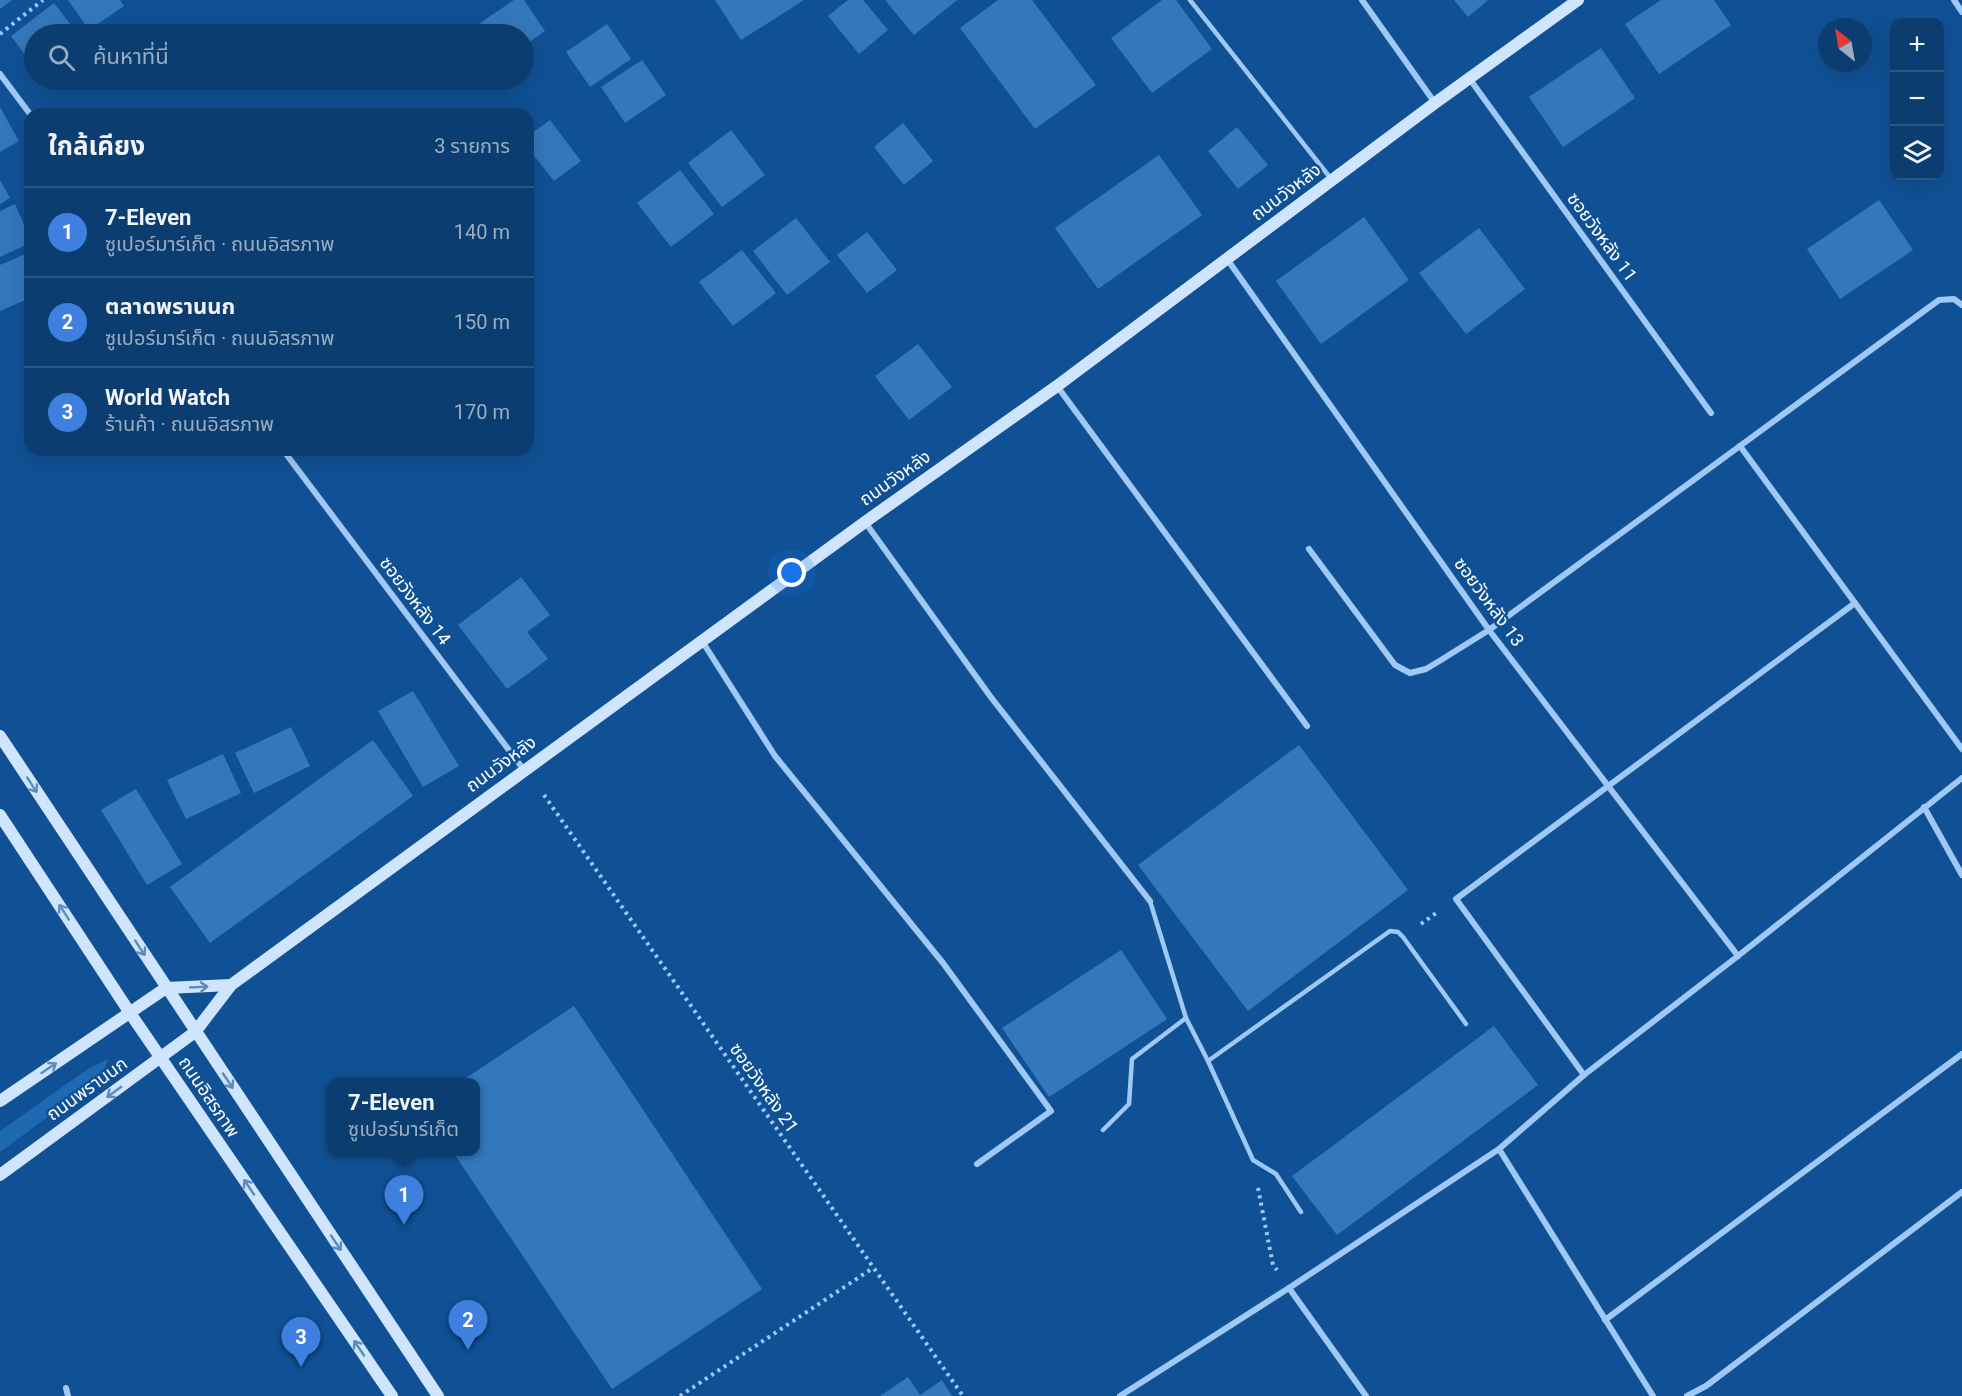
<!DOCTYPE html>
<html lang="th">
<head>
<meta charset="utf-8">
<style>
	body { margin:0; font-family:Roboto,"Noto Sans Thai",sans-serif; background:#1a4878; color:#f1f3f6 }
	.controls { position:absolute; right:18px; top:18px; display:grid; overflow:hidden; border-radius:12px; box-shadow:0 6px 24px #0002 }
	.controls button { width:54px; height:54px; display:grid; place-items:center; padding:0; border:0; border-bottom:2px solid #2c5683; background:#0c3d70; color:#f1f3f6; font:30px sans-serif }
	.compass { position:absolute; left:1818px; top:18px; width:54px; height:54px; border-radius:50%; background:#0c3d70; box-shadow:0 6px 24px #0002; rotate:329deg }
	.you { position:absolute; left:792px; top:573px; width:21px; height:21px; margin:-15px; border:4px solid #fff; border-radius:50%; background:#1a73e8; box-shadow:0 0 0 9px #1a73e833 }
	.badge { display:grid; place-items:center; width:39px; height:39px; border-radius:50%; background:#e69b98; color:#fff; font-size:20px; font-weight:700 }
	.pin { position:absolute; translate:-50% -50px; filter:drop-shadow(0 2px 3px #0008) }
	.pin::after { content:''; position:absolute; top:32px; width:21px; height:18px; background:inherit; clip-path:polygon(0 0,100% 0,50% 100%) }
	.popup { position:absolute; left:327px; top:1078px; width:153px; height:78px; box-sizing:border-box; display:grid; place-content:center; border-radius:12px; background:#0c3d70; filter:drop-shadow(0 2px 4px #0005); font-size:20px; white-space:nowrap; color:#9aaec3 }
	.popup b { font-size:22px; color:#f1f3f6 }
	.popup::after { content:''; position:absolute; left:50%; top:100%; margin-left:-12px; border:12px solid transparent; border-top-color:#0c3d70 }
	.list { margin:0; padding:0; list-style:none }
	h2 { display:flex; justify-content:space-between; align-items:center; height:78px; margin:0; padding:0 24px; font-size:26px }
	h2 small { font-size:20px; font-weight:400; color:#9aaec3 }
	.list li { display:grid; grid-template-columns:39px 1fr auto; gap:18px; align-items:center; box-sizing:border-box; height:90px; padding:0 24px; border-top:2px solid #2c5683 }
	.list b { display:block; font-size:22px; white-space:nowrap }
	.list p { margin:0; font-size:20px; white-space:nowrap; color:#9aaec3 }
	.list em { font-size:20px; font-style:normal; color:#9aaec3 }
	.icon { flex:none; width:33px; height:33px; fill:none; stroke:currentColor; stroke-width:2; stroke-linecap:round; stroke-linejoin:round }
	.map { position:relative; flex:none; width:1962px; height:1396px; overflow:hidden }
	.search { position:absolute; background:#0c3d70; box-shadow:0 6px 24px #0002; left:24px; top:24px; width:510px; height:66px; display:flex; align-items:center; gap:15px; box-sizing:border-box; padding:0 21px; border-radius:33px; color:#9aaec3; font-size:22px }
	.panel { position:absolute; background:#0c3d70; box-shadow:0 6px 24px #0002; left:24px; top:108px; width:510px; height:348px; border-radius:18px }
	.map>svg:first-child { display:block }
	.green { fill:#1f69b3 }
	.building { fill:#3478bc }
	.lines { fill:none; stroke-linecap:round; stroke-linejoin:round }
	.path { stroke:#9fc9f4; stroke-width:4; stroke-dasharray:3 4.5; stroke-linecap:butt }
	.lane { stroke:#9fc9f4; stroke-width:4.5 }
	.street { stroke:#9fc9f4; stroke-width:6 }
	.secondary { stroke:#cee5fd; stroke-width:12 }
	.oneway { stroke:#5c8cbf }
	.labels { text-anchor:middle; stroke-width:5; stroke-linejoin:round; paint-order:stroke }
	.street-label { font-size:18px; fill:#fff; stroke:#105195 }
</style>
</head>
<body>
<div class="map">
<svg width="1962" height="1396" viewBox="0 0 1962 1396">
	<rect width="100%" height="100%" fill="#105195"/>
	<path class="green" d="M108,1059L102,1077L0,1152V1131L88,1069Z"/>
	<g class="building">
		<path d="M0,0H12L0,9Z"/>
		<path d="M68,0H120L124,6L89,30Z"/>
		<path d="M514,0H524L545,31L524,46V34H488L480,23Z"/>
		<path d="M715,0H804L741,40Z"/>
		<path d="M848,0H863L888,30L859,54L828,16Z"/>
		<path d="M885,0H957L914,35Z"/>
		<path d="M998,0H1032L1096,85L1035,129L960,28Z"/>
		<path d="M1162,0H1176L1212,49L1152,93L1111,38Z"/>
		<path d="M1454,0H1488L1468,17Z"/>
		<path d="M1661,0H1714L1731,25L1659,74L1625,24Z"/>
		<path d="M54,3L78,34H34V67L11,36Z"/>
		<path d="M607,24L631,59L590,87L566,52Z"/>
		<path d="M1601,48L1635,98L1563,147L1529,97Z"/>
		<path d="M642,60L666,95L625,123L601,87Z"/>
		<path d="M0,107L19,141L0,152Z"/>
		<path d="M550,120L581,161L554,181L528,148V136Z"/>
		<path d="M903,123L933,161L904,185L874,147Z"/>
		<path d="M1237,127L1268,165L1238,189L1208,151Z"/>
		<path d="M731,130L765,175L722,207L688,163Z"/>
		<path d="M1159,155L1202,215L1098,289L1055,228Z"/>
		<path d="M680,170L714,214L671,247L637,203Z"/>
		<path d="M0,180L10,198L0,204Z"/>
		<path d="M1879,200L1913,250L1840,299L1807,249Z"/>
		<path d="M15,204L30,239V243L0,257V211Z"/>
		<path d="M1364,217L1409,280L1321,344L1276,281Z"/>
		<path d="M796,218L830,262L787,295L753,251Z"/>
		<path d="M1479,228L1525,289L1466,334L1419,273Z"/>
		<path d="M867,232L897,270L867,293L837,255Z"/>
		<path d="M742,250L776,293L733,326L699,282Z"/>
		<path d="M30,252V298L0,311V265Z"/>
		<path d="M918,344L952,387L909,420L875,376Z"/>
		<path d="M521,577L550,615L527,632L548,659L507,689L458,625Z"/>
		<path d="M413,691L459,766L423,787L378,711Z"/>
		<path d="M291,727L310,766L254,793L235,753Z"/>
		<path d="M373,740L413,796L210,943L170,887Z"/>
		<path d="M1299,745L1408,890L1248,1011L1138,865Z"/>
		<path d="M223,754L241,793L186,819L167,780Z"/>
		<path d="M136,789L182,864L147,885L101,810Z"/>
		<path d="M1121,950L1167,1019L1049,1097L1002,1028Z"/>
		<path d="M574,1006L762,1289L612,1389L453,1152H476V1082H460Z"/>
		<path d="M1494,1026L1538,1085L1337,1235L1292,1176Z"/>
		<path d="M908,1377L920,1395L942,1380L952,1396H880Z"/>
	</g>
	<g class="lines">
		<g class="path">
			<path d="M0,34L43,0"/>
			<path d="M544,795L963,1396"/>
			<path d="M1421,924L1439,911"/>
			<path d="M1258,1188L1273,1265L1277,1270"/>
			<path d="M680,1396L873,1268"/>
		</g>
		<g class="lane">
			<path d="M1190,0L1332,180"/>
			<path d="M1186,1018L1208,1061L1253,1160L1276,1174L1301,1212"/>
			<path d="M1208,1061L1390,931L1398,932L1403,937L1466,1024"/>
			<path d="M1103,1130L1129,1104L1132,1059L1186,1018L1150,901"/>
		</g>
		<g class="street">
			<path d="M1362,0L1435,103"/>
			<path d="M1954,0L1962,12"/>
			<path d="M0,74L30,114"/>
			<path d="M1469,78L1711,413"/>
			<path d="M1227,259L1489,630L1738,956"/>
			<path d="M1057,386L1307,726"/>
			<path d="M1740,446L1962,749"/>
			<path d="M283,450L524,770"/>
			<path d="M865,522L990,696L1150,901"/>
			<path d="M1309,549L1395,665L1410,673L1426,669L1441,660L1489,630L1939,300L1954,299L1962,305"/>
			<path d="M702,641L775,756L943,963L1051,1111L977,1164"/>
			<path d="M1924,807L1962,875"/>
			<path d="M1584,1075L1456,899L1855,603"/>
			<path d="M1499,1149L1653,1396"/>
			<path d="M1289,1288L1366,1396"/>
			<path d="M1605,1320L1962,1054"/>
			<path d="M66,1388L68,1396"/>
			<path d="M1120,1396L1289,1288L1499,1149L1584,1075L1738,956L1962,778"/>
			<path d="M1687,1396L1706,1386L1962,1192"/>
		</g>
		<g class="secondary">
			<path d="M0,736L438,1396"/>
			<path d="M0,815L130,1013L392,1396"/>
			<path d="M166,988L231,985"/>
			<path d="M0,1101L166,988"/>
			<path d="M0,1175L195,1032L231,985L865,522L1057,386L1435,103L1578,0"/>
		</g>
	</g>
	<defs><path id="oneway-shaft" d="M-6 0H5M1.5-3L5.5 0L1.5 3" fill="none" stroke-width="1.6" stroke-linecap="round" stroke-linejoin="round" transform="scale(1.5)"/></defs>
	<g class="oneway">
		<use href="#oneway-shaft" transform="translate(32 785) rotate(57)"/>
		<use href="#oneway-shaft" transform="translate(64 912) rotate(-123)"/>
		<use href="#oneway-shaft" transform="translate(140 948) rotate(57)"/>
		<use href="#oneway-shaft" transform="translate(199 987) rotate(-3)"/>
		<use href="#oneway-shaft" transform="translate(49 1068) rotate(-34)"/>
		<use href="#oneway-shaft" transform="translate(228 1081) rotate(56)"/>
		<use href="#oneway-shaft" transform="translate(114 1092) rotate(144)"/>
		<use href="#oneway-shaft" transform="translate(249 1187) rotate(-124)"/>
		<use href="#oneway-shaft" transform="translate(336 1243) rotate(56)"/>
		<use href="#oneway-shaft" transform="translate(359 1348) rotate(-124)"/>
	</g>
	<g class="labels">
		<g class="street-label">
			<text transform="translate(1286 192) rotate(-37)" y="6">ถนนวังหลัง</text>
			<text transform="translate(1602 237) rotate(54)" y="6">ซอยวังหลัง 11</text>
			<text transform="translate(895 478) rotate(-35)" y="6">ถนนวังหลัง</text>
			<text transform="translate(415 601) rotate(53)" y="6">ซอยวังหลัง 14</text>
			<text transform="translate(1489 602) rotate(54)" y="6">ซอยวังหลัง 13</text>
			<text transform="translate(501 764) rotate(-36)" y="6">ถนนวังหลัง</text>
			<text transform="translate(764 1088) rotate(55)" y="6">ซอยวังหลัง 21</text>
			<text transform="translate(87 1089) rotate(-36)" y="6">ถนนพรานนก</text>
			<text transform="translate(209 1097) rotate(56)" y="6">ถนนอิสรภาพ</text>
		</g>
	</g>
</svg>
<div class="controls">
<button>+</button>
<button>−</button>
<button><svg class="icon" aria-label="layers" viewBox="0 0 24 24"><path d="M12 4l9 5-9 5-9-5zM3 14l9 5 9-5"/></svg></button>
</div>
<svg class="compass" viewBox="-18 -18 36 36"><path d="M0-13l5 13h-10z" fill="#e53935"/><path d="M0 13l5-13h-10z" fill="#9aaec3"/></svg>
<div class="you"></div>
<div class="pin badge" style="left:404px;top:1225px;background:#3f7fe0">1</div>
<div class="popup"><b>7-Eleven</b>ซูเปอร์มาร์เก็ต</div>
<div class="pin badge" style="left:468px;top:1350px;background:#3f7fe0">2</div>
<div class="pin badge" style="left:301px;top:1367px;background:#3f7fe0">3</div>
<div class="search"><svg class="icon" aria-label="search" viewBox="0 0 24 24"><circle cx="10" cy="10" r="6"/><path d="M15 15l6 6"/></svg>ค้นหาที่นี่</div>
<section class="panel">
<h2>ใกล้เคียง<small>3 รายการ</small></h2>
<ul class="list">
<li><span class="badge" style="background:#3f7fe0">1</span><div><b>7-Eleven</b><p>ซูเปอร์มาร์เก็ต · ถนนอิสรภาพ</p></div><em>140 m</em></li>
<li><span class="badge" style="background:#3f7fe0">2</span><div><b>ตลาดพรานนก</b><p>ซูเปอร์มาร์เก็ต · ถนนอิสรภาพ</p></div><em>150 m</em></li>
<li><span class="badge" style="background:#3f7fe0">3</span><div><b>World Watch</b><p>ร้านค้า · ถนนอิสรภาพ</p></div><em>170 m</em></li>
</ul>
</section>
</div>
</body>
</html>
